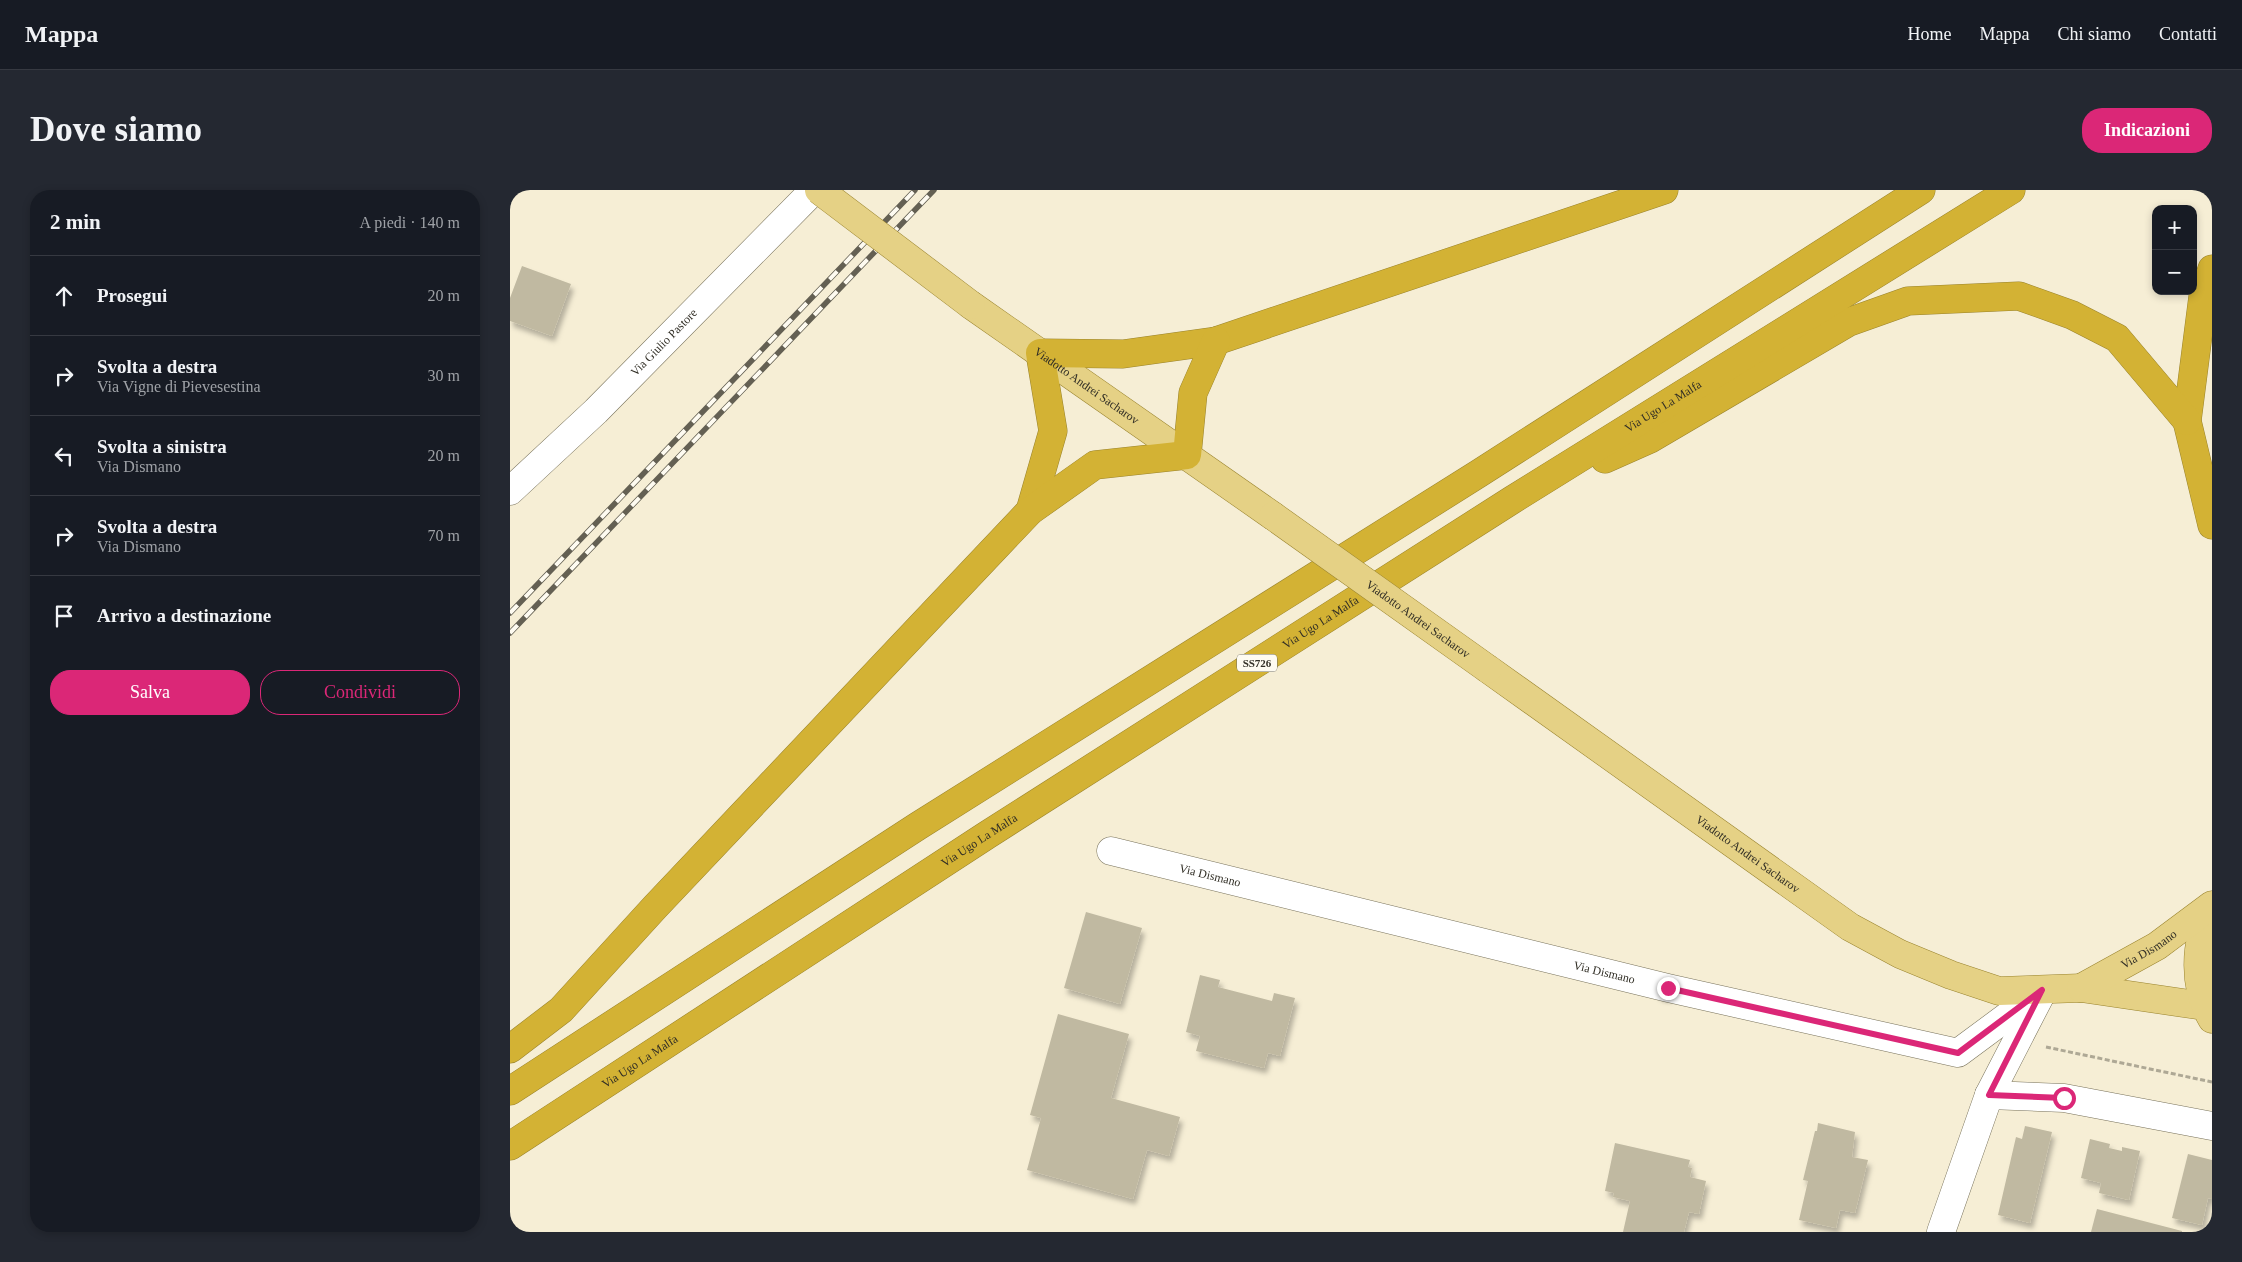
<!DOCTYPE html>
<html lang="it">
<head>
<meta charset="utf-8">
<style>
	body { margin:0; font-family:"Times New Roman",serif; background:#242831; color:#f1f3f6 }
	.controls { position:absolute; right:15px; top:15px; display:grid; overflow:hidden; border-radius:10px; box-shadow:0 2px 8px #0003 }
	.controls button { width:45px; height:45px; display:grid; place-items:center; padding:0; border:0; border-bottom:1px solid #363941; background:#171b24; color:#f1f3f6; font:25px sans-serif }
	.stop { position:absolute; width:15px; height:15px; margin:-11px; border:4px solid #db2777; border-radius:50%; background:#fff }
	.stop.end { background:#db2777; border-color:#fff; box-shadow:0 1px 5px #0008 }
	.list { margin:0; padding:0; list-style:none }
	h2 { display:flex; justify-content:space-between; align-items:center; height:65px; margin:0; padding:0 20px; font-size:21px }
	h2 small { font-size:16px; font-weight:400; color:#9ea1a6 }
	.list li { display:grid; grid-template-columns:32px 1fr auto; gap:15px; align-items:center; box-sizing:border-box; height:80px; padding:0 20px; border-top:1px solid #363941 }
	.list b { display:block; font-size:19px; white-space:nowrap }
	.list p { margin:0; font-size:16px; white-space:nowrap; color:#9ea1a6 }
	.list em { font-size:16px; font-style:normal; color:#9ea1a6 }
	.actions { display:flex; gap:10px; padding:15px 20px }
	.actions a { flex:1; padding:11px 0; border:1px solid #db2777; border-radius:20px; text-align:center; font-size:18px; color:#db2777 }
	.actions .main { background:#db2777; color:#fff }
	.icon { flex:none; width:28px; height:28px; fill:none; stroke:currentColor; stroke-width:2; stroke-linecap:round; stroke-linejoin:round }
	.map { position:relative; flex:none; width:1702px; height:1042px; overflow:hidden; border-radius:20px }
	header { display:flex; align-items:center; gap:30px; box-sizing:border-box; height:70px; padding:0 25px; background:#171b24; border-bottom:1px solid #363941 }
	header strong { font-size:24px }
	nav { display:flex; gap:28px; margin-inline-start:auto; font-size:18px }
	.intro { display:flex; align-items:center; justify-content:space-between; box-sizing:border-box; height:120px; padding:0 30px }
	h1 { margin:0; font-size:35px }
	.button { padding:12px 22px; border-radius:20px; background:#db2777; color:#fff; font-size:18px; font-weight:700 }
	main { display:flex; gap:30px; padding:0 30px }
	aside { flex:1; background:#171b24; border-radius:20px; box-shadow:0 2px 8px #0003 }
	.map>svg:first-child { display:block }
	.building { fill:#c0b9a1; filter:url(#shadow) }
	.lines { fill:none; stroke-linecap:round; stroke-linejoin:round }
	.minor-casing { stroke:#78725b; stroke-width:29 }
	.major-casing { stroke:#9a842f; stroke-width:29 }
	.highway-casing { stroke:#9a842f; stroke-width:29 }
	.path { stroke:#aea895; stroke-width:3; stroke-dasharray:5 2.5; stroke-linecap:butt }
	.minor { stroke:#fff; stroke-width:28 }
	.major { stroke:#e5d185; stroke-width:28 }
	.highway { stroke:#d3b234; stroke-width:28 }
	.rail-casing { stroke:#646053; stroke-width:5.5 }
	.rail { stroke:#fefbf1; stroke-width:4; stroke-dasharray:11; stroke-linecap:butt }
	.major-bridge-casing { stroke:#9a842f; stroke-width:29; stroke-linecap:butt }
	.major-bridge { stroke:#e5d185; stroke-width:28 }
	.route { stroke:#db2777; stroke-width:6 }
	.labels { text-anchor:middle; stroke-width:4.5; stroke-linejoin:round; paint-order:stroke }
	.shield { fill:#fefbf1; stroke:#6e6c62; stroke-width:1 }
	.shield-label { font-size:11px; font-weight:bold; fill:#312e25 }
	.street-label { font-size:12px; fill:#312e25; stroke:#fefbf1 }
</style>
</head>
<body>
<header>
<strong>Mappa</strong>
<nav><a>Home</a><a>Mappa</a><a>Chi siamo</a><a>Contatti</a></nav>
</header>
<div class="intro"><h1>Dove siamo</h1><a class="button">Indicazioni</a></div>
<main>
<aside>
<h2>2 min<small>A piedi · 140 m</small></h2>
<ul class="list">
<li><svg class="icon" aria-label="ahead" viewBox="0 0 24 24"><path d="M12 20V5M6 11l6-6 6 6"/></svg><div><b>Prosegui</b></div><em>20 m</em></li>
<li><svg class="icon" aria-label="right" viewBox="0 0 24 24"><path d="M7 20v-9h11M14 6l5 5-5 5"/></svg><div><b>Svolta a destra</b><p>Via Vigne di Pievesestina</p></div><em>30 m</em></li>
<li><svg class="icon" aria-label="left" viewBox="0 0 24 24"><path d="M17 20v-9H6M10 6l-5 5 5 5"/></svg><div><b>Svolta a sinistra</b><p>Via Dismano</p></div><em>20 m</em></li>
<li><svg class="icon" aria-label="right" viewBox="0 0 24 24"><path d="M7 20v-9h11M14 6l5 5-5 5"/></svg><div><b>Svolta a destra</b><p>Via Dismano</p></div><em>70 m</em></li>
<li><svg class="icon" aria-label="arrive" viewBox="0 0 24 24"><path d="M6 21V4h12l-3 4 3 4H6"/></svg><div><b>Arrivo a destinazione</b></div></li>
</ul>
<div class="actions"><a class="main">Salva</a><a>Condividi</a></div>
</aside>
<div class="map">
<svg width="1702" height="1042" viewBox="0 0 1702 1042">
	<defs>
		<filter id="shadow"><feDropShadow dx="3" dy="5.5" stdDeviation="2.5" flood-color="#0004"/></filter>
	</defs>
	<rect width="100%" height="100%" fill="#f6eed5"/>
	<g class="building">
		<path d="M12,76L61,94L42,146L0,131V108Z"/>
		<path d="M576,722L632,738L610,814L554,798Z"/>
		<path d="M690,785L710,790L708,797L762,811L764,803L785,808L770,866L758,863L754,878L686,861L690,846L676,842Z"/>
		<path d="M548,824L619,844L601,908L670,927L659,966L637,960L623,1009L517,980L531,928L520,925Z"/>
		<path d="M1308,933L1345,942L1342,967L1358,970L1345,1023L1330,1020L1326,1038L1289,1030L1298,991L1293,990L1305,941H1307Z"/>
		<path d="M1515,936L1542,942L1520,1033L1488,1025L1506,947L1512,949Z"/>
		<path d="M1580,949L1600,954L1599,958L1612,961V957L1630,961L1619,1010L1589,1003L1591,993L1571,988Z"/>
		<path d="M1105,953L1180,970L1178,977L1182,978L1180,987L1196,991L1189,1024L1179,1022L1174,1042H1113L1120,1011L1103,1007L1104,1003L1095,1001Z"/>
		<path d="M1678,964L1702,970V1009L1698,1008L1692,1035L1662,1028Z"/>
		<path d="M1587,1019L1672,1041V1042H1581Z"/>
	</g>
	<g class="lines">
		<g class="minor-casing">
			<g id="minor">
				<path id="s1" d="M0,301L86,221L304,0"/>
				<path id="s2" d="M601,661L1158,798L1448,863L1533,800"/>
				<path d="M1479,905L1554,908L1702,936"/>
				<path d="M1431,1042L1479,905L1530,806"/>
			</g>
		</g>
		<g class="major-casing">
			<g id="major">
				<path id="s3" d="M461,115L763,326"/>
				<path id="s4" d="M978,479L1340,737L1390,764L1441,785L1489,801L1571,798L1694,816"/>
				<path d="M1702,722C1683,753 1684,798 1702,829"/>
				<path id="s5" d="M1571,798L1647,756L1702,715"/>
			</g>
		</g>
		<g class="highway-casing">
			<g id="highway">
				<path d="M1702,79L1693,106L1677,231L1702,335"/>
				<path d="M1095,269L1140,249L1339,132L1398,111L1509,106L1562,125L1607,148L1677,231"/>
				<path d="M520,321L543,241L530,163L613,164L706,151L1154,0"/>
				<path d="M0,859L51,820L145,717L520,321L585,275L677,265L683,203L706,151"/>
				<path d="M0,901L408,636L968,284L1411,0"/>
				<path id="s6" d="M0,956L477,645L1002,310L1501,0"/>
			</g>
		</g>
		<path class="path" d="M1536,857L1702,892"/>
		<use href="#minor" class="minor"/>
		<use href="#major" class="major"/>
		<use href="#highway" class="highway"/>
		<g class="rail-casing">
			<g id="rail">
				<path d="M0,423L405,0"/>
				<path d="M0,443L424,0"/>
			</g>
		</g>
		<use href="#rail" class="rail"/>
		<g class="major-bridge-casing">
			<g id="major-bridge">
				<path d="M309,0L461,115"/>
				<path id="s7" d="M763,326L978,479"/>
			</g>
		</g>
		<use href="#major-bridge" class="major-bridge"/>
	</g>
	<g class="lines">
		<path class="route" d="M1158,798L1448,863L1532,800L1479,905L1554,908"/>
	</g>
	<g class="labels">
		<rect class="shield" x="727" y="464.5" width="40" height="17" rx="4"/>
		<g class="shield-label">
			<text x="747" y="477">SS726</text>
		</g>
		<g class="street-label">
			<text dy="4" stroke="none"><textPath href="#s1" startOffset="214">Via Giulio Pastore</textPath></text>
			<text dy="4" stroke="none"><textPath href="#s3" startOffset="141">Viadotto Andrei Sacharov</textPath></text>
			<text dy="4" stroke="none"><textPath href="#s6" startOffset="1370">Via Ugo La Malfa</textPath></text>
			<text dy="4" stroke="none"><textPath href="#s7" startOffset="178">Viadotto Andrei Sacharov</textPath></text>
			<text dy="4" stroke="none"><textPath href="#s6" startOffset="965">Via Ugo La Malfa</textPath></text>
			<text dy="4" stroke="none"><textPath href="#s6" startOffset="560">Via Ugo La Malfa</textPath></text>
			<text dy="4" stroke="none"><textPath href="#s4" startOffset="319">Viadotto Andrei Sacharov</textPath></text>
			<text dy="4" stroke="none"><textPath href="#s2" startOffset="102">Via Dismano</textPath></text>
			<text dy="4" stroke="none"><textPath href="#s5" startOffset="78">Via Dismano</textPath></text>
			<text dy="4" stroke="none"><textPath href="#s2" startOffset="508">Via Dismano</textPath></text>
			<text dy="4" stroke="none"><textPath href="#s6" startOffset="155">Via Ugo La Malfa</textPath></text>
		</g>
	</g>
</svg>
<div class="controls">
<button>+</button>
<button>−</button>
</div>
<div class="stop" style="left:1554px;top:908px"></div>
<div class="stop end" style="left:1158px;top:798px"></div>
</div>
</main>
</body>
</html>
